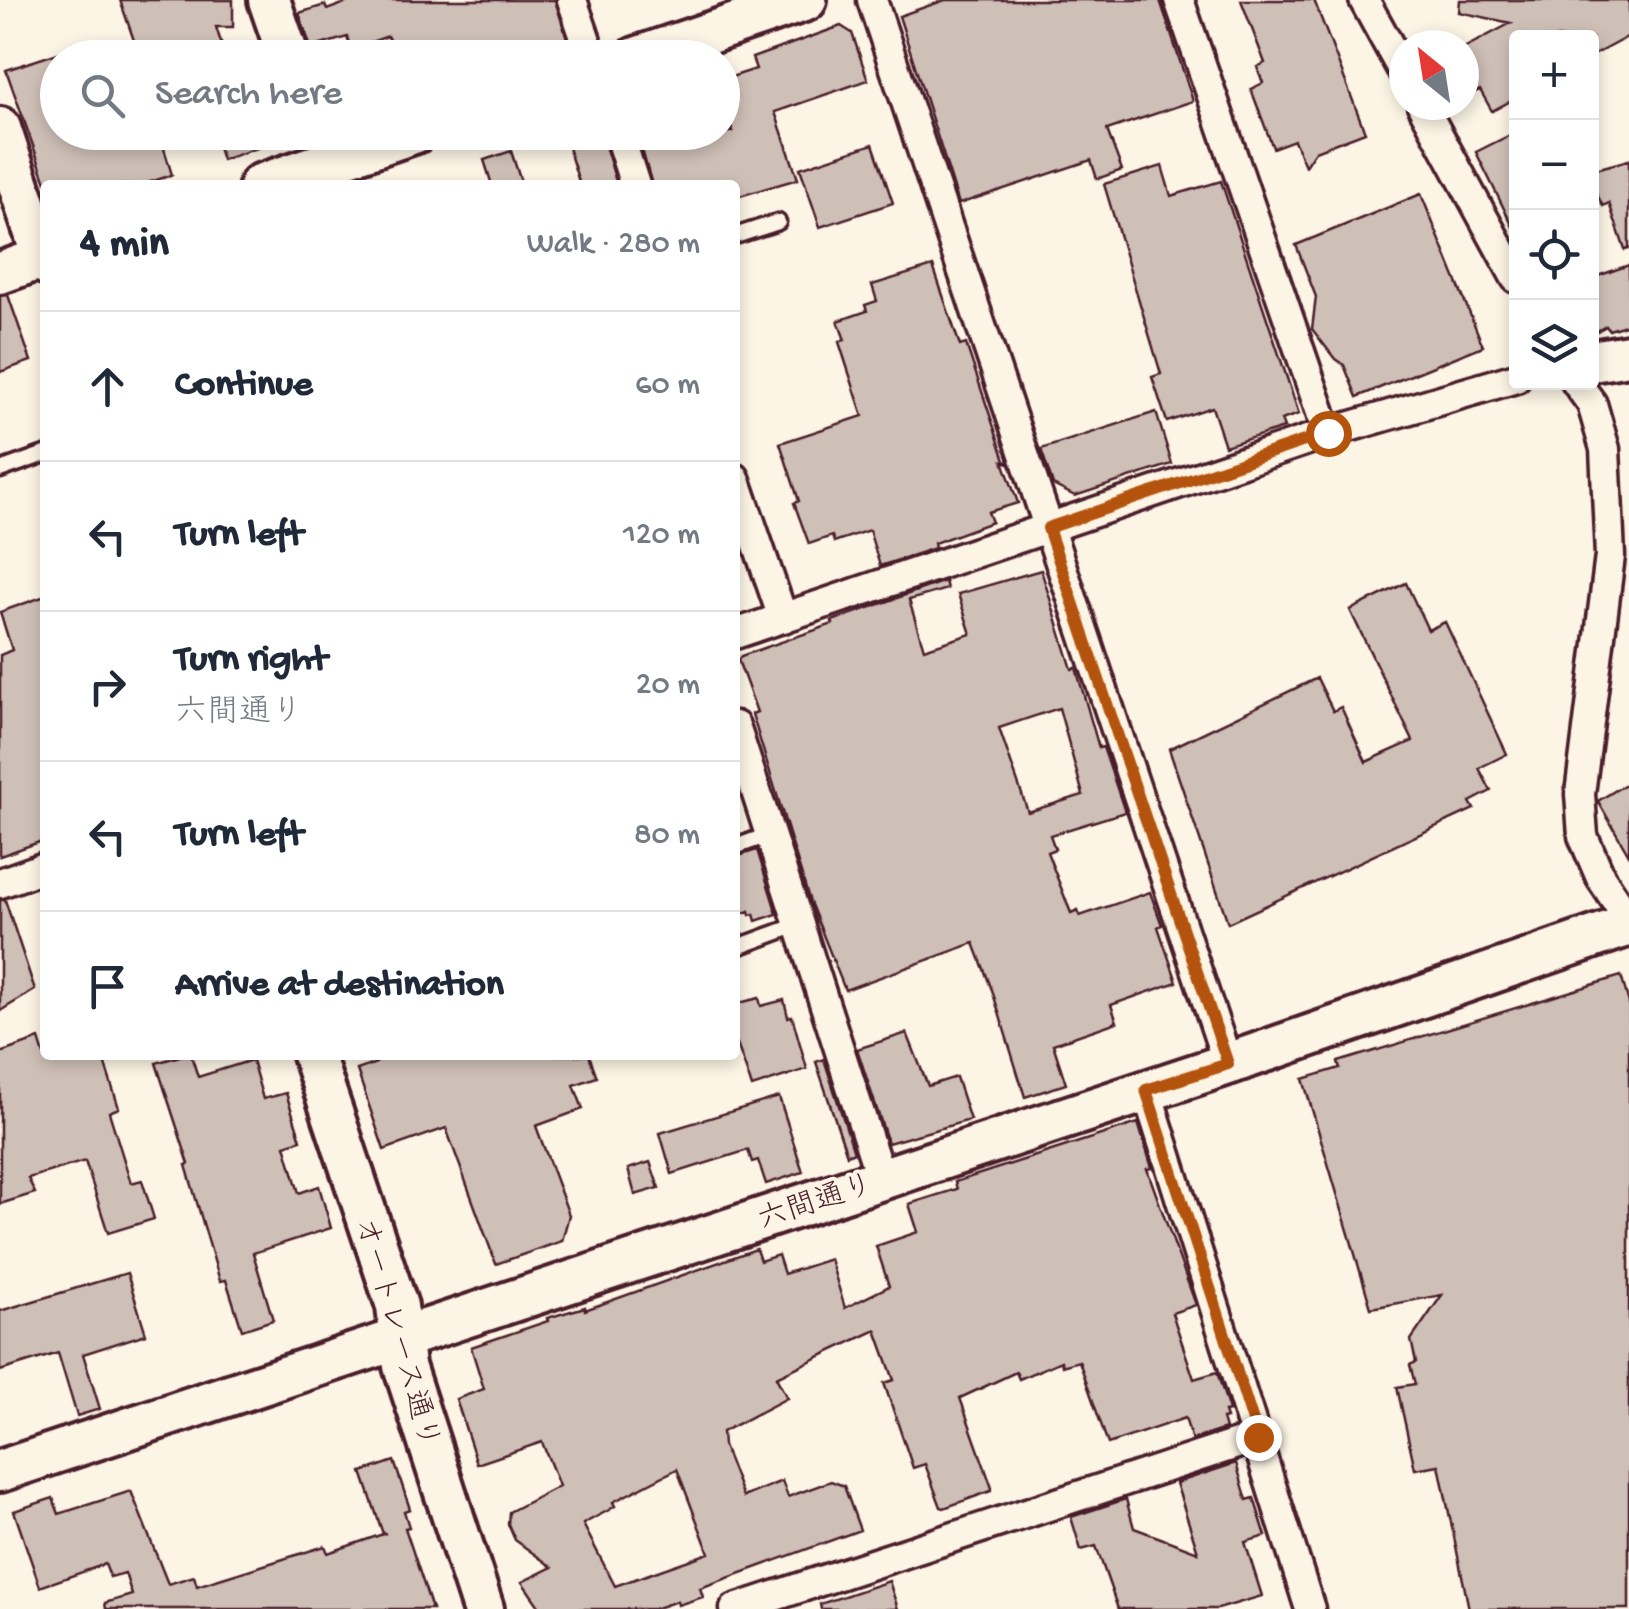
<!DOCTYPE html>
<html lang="en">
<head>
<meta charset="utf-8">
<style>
	body { margin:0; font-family:"Gochi Hand","Klee One",sans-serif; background:#f2f2f3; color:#1f2937 }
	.controls { position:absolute; right:30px; top:30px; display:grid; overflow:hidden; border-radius:10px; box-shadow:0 5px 15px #0003 }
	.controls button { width:90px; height:90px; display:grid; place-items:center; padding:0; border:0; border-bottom:2px solid #e0e1e3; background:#fff; color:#1f2937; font:50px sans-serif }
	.compass { position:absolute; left:1389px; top:30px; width:90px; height:90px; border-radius:50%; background:#fff; box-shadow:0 5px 15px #0003; rotate:330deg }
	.stop { position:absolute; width:30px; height:30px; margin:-22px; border:8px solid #b45309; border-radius:50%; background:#fff }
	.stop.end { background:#b45309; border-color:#fff; box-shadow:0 2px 10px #0008 }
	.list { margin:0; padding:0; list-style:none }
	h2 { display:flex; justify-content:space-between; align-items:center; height:130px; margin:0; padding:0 40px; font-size:42px }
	h2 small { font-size:32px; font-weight:400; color:#747a83 }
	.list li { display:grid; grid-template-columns:65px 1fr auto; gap:30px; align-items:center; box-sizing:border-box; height:150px; padding:0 40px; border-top:2px solid #e0e1e3 }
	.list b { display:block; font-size:38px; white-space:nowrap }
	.list p { margin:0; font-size:32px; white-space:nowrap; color:#747a83 }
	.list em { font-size:32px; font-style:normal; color:#747a83 }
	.icon { flex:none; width:55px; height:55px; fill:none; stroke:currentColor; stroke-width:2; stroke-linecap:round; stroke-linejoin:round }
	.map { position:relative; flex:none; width:1629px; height:1609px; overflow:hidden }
	.search { position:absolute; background:#fff; box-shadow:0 5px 15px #0003; left:40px; top:40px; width:700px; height:110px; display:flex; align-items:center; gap:25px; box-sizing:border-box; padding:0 35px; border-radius:55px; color:#747a83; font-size:38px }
	.panel { position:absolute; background:#fff; box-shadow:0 5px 15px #0003; left:40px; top:180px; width:700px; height:880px; border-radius:10px }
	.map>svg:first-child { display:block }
	.building { fill:#cfc0b7; stroke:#4a1f2b; stroke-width:2.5; fill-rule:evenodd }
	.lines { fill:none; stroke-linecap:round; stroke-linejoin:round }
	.lane-casing { stroke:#4a1f2b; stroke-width:21 }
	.street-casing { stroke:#4a1f2b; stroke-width:35 }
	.secondary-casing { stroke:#4a1f2b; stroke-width:48 }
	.lane { stroke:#fcf5e5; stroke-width:14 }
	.street { stroke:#fcf5e5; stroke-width:28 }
	.secondary { stroke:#fcf5e5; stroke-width:40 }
	.route { stroke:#b45309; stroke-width:12 }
	.labels { text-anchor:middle; stroke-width:8; stroke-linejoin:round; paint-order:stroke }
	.street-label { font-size:30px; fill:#4a1f2b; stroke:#fcf5e5 }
</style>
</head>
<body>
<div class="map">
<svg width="1629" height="1609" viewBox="0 0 1629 1609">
	<rect width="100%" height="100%" fill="#fcf5e5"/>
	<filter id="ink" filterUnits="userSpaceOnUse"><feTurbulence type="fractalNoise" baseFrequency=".01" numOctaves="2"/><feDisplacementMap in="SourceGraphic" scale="20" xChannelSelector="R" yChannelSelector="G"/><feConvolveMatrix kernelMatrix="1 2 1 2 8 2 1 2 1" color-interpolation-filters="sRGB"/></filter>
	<g filter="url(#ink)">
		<g class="building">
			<path d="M120,0H233V27H216L226,58H140Z"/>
			<path d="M353,0H555L569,45L532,58H396L388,36L351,49L347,37L311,48L299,13L325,5L327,10Z"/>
			<path d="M945,0H1160L1193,101L1107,130L1122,170L1097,179L1091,160L959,204L899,16Z"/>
			<path d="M1241,0H1314L1365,132L1315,151L1305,166L1294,140L1273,148L1251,89L1263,83L1257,67L1265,63Z"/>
			<path d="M1460,0H1629V36L1592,56V38H1516V98L1492,111L1480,90L1475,92L1464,72V48L1511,23L1459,12Z"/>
			<path d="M841,26L852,33L868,80L775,112L798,179L736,197L735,185H652L637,132H733L722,102V80L756,69L752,58Z"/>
			<path d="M58,53V132H159L172,175L141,185H47L6,70Z"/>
			<path d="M213,132H289L290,137L222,160Z"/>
			<path d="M563,132H601L617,185H580Z"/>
			<path d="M1516,132V233L1476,152Z"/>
			<path d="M873,144L893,203L820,227L800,168Z"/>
			<path d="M511,151L522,185H492L484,160Z"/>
			<path d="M1629,160V249L1625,250L1609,203L1603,206L1592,185V170Z"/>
			<path d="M1162,166L1171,196L1221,181L1299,414L1281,420L1284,428L1225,446L1212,407L1167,422L1152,377L1161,374L1104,184Z"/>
			<path d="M1421,194L1483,346L1357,397L1344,365L1335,359L1312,329L1316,297L1296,245Z"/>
			<path d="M1629,265V324L1609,330L1606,326L1592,334V278Z"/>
			<path d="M933,266L960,346L966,344L1005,460L1009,463L1003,461L1018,503L988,512L992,522L934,543L935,548L880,566L869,530L834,542L832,536L809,544L794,503L799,501L780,443L863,416L839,342L845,340L838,321L867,311L865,305L877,301L872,285Z"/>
			<path d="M8,295L31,361L0,372V296Z"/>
			<path d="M1156,412L1172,464L1075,496L1053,485L1041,449Z"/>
			<path d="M1041,570L1072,669L1076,668L1099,748L1103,747L1125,812L1050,835L1055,849L1047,852L1071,913L1078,910L1080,916L1150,892L1162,925L1158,927L1177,982L1111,1005L1117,1022L1053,1044L1066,1084L1025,1097L992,990L974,943L845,990L810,902L752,714L757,712L738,660L741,656L833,624L832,621L945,581L947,589L909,600L924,649L971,634L958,594ZM1059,708L1083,795L1028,812L999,728Z"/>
			<path d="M1406,583L1428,630L1445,622L1507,754L1479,768L1491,791L1470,802L1474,809L1228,923L1169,749L1317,678L1333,711L1341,707L1366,762L1413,741L1350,610Z"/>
			<path d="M45,596V840L0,856V655L12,650L0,612Z"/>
			<path d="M1629,782V855L1598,801Z"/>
			<path d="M757,850L777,914L756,921L754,914L750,915L749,911L735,916V857Z"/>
			<path d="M0,900H5L35,990L0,1011Z"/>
			<path d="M1621,976L1629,1003V1609H1469L1439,1465L1415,1469L1397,1387L1415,1384L1410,1365L1416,1362L1411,1340L1442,1295L1371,1308L1303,1079L1340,1068L1338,1062Z"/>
			<path d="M759,998L761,1006L784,1000L788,1017L792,1016L807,1069L752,1087L735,1038V1004Z"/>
			<path d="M907,1033L928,1086L956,1077L970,1120L888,1143L857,1049Z"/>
			<path d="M39,1039L44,1055H102L119,1108L109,1112L131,1183L142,1180L154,1219L108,1233L85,1161L28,1178L35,1193L0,1204V1053Z"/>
			<path d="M183,1055H191L198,1077L252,1060L263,1099L286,1093L301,1140L285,1145L299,1193L319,1186L331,1228L253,1253L273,1320L242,1330L226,1280L220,1281L186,1165L189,1164L156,1063Z"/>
			<path d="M373,1055H589L597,1077L574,1085L583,1109L536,1126L569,1215L562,1241L496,1264L446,1128L384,1150L357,1070L376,1063Z"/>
			<path d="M824,1059L854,1152L847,1155L816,1062Z"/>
			<path d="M779,1097L803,1172L766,1184L758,1160L752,1162L748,1150L672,1174L660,1133Z"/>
			<path d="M1138,1123L1152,1168L1147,1169L1196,1305L1172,1313L1194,1379L1217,1372L1229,1411L1224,1412L1226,1418L1222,1419L1225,1429L1192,1440L1185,1418L1108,1444L1079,1361L1062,1366L1061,1361L1019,1379L1016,1372L960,1398L992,1488L991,1491L944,1508L941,1507L925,1464L913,1468L884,1383L894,1380L876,1330L776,1377L787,1398L722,1432L723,1446L743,1497L782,1481L788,1497L831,1481L844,1486L860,1530L700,1588L703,1597L678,1605L677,1601L654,1609H541L522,1582L552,1567L515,1540L508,1524L509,1512L559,1486L542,1442L477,1464L456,1399L484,1389L471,1347L548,1321L547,1318L585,1307V1310L756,1249L760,1261L778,1255L784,1274L830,1259L845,1308L889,1286L876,1246L918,1232L909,1204L957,1189L955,1182ZM677,1469L709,1553L615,1586L583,1524L609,1510L615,1506L613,1502Z"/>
			<path d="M650,1162L659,1188L635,1195L628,1169Z"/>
			<path d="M127,1273L146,1334L83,1354L100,1409L77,1416L58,1353L0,1371V1311Z"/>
			<path d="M394,1461L410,1509L404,1511L409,1527L405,1528L432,1609H106L105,1603L132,1595L125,1573L110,1577L105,1564L40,1587L14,1511L53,1498L59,1514L131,1491L168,1584L194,1576L197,1586L325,1546L328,1553L386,1533L383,1534L362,1472Z"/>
			<path d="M1236,1463L1247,1500L1254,1498L1266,1536L1245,1542L1262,1596L1218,1609H1118L1096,1546L1081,1550L1071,1517L1126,1499L1134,1528L1198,1552L1176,1483Z"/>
			<path d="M889,1581L898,1609H821L820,1604Z"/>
		</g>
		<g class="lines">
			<g class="lane-casing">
				<g id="lane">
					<path d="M735,236L778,222"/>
					<path d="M0,470L45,454"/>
					<path d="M735,847L771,834"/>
					<path d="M735,948L800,924"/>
				</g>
			</g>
			<g class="street-casing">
				<g id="street">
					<path d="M572,0L592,58"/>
					<path d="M872,0L1228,1064"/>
					<path d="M1179,0L1328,433"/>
					<path d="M1364,0L1404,73"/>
					<path d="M1422,105L1516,278"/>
					<path d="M618,132L635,185"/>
					<path d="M1576,382L1592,404L1605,449L1610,556L1580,794L1583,836L1601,878L1629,920"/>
					<path d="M735,478L783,618"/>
					<path d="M735,634L1328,433L1516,378"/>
					<path d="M735,726L881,1179"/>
					<path d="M0,883L45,867"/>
					<path d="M1146,1089L1310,1609"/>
					<path d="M735,1609L1258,1437"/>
				</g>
			</g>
			<g class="secondary-casing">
				<g id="secondary">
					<path d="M269,0L289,58"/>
					<path d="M636,58L806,0"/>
					<path d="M0,128L45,263"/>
					<path d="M260,185L416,132"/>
					<path d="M0,273L45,257"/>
					<path d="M1592,361L1629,355"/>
					<path d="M313,1055L397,1306L404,1366L483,1609"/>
					<path d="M0,1471L1228,1064L1629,925"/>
				</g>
			</g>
			<use href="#lane" class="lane"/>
			<use href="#street" class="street"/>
			<use href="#secondary" class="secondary"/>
		</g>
	</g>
	<g class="lines" filter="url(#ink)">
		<path class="route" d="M1258,1437L1146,1090L1228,1064L1048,528L1328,433"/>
	</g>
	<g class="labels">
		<g class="street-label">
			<text transform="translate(815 1200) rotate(-18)" y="10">六間通り</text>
			<text transform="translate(399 1332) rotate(74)" y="10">オートレース通り</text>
		</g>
	</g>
</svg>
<div class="controls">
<button>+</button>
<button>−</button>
<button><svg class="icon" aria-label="locate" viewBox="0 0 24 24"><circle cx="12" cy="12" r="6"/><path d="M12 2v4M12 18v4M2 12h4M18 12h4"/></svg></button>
<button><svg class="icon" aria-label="layers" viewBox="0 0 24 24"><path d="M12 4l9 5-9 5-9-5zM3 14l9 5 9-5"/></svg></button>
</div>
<svg class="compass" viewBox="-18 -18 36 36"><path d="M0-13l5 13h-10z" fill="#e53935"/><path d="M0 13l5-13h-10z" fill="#747a83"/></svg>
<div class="stop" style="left:1328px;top:433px"></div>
<div class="stop end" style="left:1258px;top:1437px"></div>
<div class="search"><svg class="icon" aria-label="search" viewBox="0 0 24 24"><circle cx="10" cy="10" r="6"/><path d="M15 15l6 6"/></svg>Search here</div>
<section class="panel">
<h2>4 min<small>Walk · 280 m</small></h2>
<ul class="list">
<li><svg class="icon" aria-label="ahead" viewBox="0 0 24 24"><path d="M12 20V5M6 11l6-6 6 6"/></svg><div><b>Continue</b></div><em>60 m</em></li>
<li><svg class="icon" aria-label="left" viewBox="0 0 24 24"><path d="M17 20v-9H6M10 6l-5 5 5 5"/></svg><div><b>Turn left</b></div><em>120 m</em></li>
<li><svg class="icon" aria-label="right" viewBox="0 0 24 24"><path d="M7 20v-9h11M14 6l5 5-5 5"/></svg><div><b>Turn right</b><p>六間通り</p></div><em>20 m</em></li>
<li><svg class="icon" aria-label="left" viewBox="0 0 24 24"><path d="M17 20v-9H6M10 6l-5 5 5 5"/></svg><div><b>Turn left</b></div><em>80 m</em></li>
<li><svg class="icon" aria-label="arrive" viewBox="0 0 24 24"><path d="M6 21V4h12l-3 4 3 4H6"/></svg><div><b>Arrive at destination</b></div></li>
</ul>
</section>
</div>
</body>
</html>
